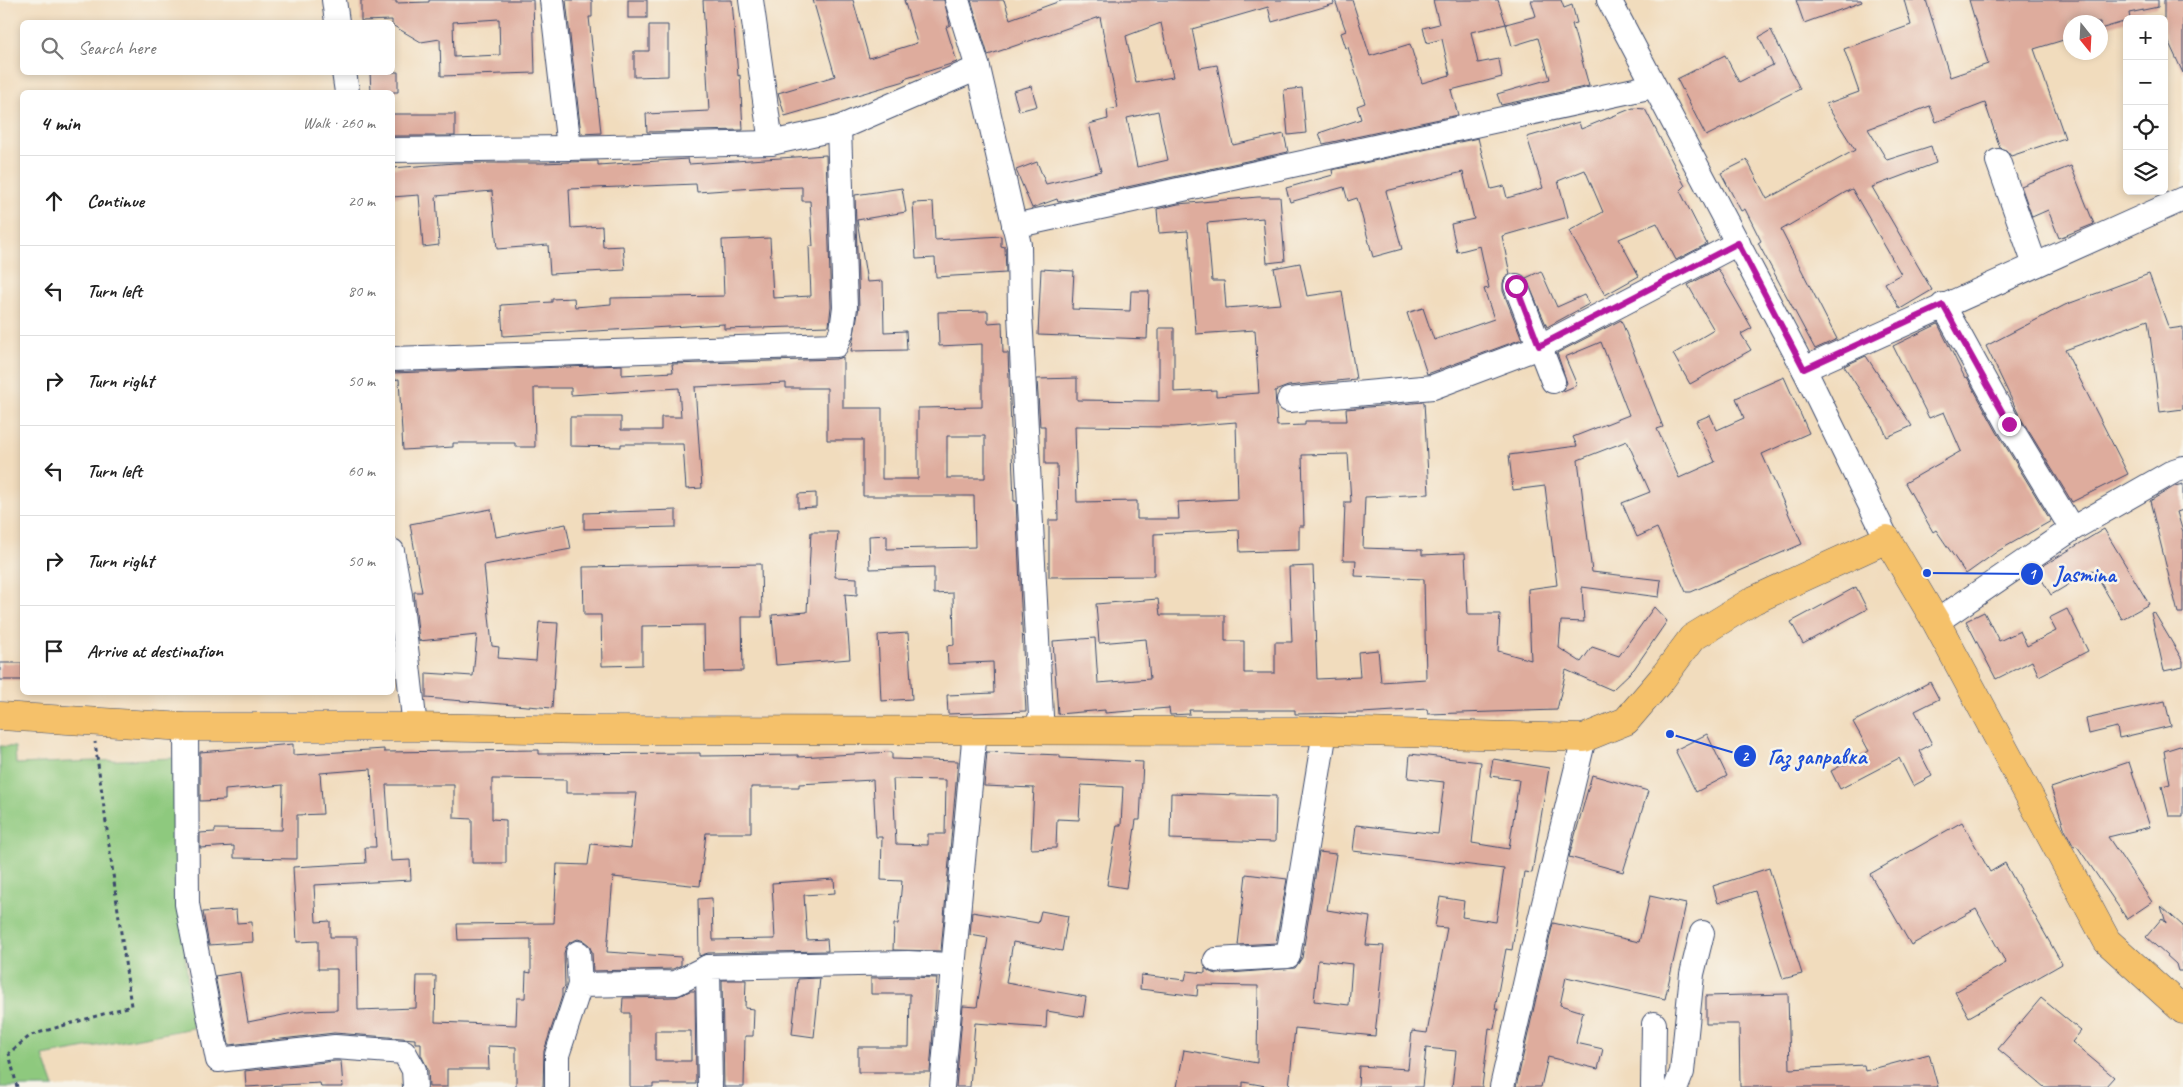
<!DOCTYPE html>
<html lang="en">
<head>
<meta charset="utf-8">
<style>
	body { margin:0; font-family:Caveat,sans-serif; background:#f2f2f2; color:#222 }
	.controls { position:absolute; right:15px; top:15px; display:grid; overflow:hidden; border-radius:8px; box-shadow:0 2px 8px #0003 }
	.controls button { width:45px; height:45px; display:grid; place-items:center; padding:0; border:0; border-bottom:1px solid #e0e0e0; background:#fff; color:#222; font:25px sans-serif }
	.compass { position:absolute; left:2063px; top:15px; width:45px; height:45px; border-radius:50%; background:#fff; box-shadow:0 2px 8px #0003; rotate:162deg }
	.stop { position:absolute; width:15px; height:15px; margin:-11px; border:4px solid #b5179e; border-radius:50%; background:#fff }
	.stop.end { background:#b5179e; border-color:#fff; box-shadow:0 1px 5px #0008 }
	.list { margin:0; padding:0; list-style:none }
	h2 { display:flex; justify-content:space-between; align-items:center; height:65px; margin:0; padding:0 20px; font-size:21px }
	h2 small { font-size:16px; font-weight:400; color:#767676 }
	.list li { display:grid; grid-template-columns:32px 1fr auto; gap:15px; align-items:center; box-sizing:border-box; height:90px; padding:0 20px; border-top:1px solid #e0e0e0 }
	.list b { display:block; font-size:19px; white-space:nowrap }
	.list em { font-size:16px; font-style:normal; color:#767676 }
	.icon { flex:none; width:28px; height:28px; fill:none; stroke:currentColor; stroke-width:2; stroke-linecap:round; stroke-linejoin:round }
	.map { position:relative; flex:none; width:2183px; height:1087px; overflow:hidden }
	.search { position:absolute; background:#fff; box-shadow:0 2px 8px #0003; left:20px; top:20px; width:375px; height:55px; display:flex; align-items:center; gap:12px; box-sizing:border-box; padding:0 18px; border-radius:8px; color:#767676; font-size:19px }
	.panel { position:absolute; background:#fff; box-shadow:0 2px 8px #0003; left:20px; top:90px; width:375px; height:605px; border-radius:8px }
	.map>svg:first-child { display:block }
	.green { fill:#8ec97e; stroke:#547c6e }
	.building { fill:#deac9d; fill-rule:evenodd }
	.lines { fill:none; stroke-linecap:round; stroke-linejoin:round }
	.minor-casing { stroke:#3b496c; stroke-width:26 }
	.major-casing { stroke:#3b496c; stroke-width:29 }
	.path { stroke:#3b496c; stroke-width:3; stroke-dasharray:4 4; stroke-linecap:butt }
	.minor { stroke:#fff; stroke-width:24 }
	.major { stroke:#f5c16b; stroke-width:28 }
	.route { stroke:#b5179e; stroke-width:6 }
	.leader { fill:none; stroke:#1d4ed8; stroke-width:2 }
	.callout-dot { fill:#1d4ed8; stroke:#f7f3e8; stroke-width:2 }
	.mark-label { font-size:15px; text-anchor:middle; font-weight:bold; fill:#fff }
	.callout-label { font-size:22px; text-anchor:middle; font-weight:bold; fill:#1d4ed8; stroke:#f7f3e8; stroke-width:5; stroke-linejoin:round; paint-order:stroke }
</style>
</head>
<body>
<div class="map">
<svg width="2183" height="1087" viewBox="0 0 2183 1087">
	<rect width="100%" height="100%" fill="#f7f3e8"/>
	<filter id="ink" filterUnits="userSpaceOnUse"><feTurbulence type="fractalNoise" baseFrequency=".02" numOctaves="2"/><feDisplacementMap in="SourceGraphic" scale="10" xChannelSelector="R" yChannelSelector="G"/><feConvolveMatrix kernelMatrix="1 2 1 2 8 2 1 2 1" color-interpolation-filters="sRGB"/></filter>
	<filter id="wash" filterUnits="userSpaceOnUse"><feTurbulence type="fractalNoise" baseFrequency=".0096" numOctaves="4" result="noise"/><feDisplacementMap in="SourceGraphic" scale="20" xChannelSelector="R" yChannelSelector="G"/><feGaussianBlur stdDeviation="1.12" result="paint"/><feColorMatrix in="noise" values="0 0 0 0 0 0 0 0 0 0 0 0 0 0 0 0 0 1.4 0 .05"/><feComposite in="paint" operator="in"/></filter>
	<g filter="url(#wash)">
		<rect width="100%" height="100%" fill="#f1dcbd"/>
		<path class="green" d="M0,746L15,747L16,764L175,758L179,899L193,1028L43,1056L54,1087H0Z"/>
		<g id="blocks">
			<g class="building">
				<path d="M361,0H396V3L429,2V0H533L535,73L441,76L440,39L421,42L392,25V20L361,21ZM499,19L500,55L454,57L453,22Z"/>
				<path d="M566,0H592V17H589L601,133L581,134Z"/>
				<rect x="628" y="0" width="19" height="18"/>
				<path d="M703,0H732L738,76L740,75L743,130L647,132L646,114L709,111Z"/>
				<path d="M813,0H853L869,58L917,43L904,0H944L950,25L946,27L957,62L904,79L905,81L785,116L778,93L835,76Z"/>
				<path d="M971,0H1004L1010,19L1063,0H1333L1334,4L1272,22L1268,7L1192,29L1200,68L1217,65L1233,145L1284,134L1288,152L1058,202L1057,199L1032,208L1016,170L1037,162L1046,184L1101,171L1089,124L1108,119L1107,110L1118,108L1100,17L988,55ZM1161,23L1173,77L1136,83L1126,36ZM1158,111L1168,160L1137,167L1127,118Z"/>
				<path d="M1335,0H1352L1370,56L1410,44L1422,83L1450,75L1442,39L1427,43L1423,28L1439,24L1433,0H1498L1506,24L1471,32L1478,63L1499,59L1502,77L1451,90L1458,115L1323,144L1319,133L1361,119L1357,106L1365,103L1348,47L1346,48L1341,33L1346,31Z"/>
				<path d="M1531,0H1561L1564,8L1572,5L1577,23L1572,24L1589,86L1501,105L1497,94L1550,79L1538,38L1512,46L1506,24L1536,16Z"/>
				<path d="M1796,0H1861L1862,2L1804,23Z"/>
				<path d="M1904,0H1926L1950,77L1988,64L1969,0H2158V7L2129,13L2130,19H2127V21L2100,29V22H2070V38L2034,49L2065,138L2011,156L2006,150L2000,148L1985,103L1936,122L1930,106L1868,129L1887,160L1931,146L1936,163L1872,187L1932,290L1900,309L1885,283L1901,274L1852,189L1846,192L1781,230L1837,339L1815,349L1758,243L1761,241L1745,209L1741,211L1721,173L1747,160L1767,199L1855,150L1826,104L1859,92L1844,49L1911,25Z"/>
				<path d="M2164,0H2183V73L2164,32Z"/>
				<path d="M649,25H668V76L634,77V51H649Z"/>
				<path d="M1771,30L1800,89L1706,136L1677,79L1725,55L1739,82L1773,65L1759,37Z"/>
				<path d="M370,72H398V92H371Z"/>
				<path d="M1031,86L1037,106L1019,111L1013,91Z"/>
				<path d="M1302,88L1306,133L1288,135L1284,90Z"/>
				<path d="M1633,108L1645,109L1685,186L1680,191L1707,244L1676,260L1657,223L1619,239L1639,276L1605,295L1569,231L1603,212L1585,170L1558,181L1568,217L1502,236L1510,274L1505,278L1503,283V291L1522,339L1430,373L1427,374L1407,313L1423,308L1434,340L1494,319L1484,289L1489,288L1480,246L1457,252L1451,224L1474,219L1463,172L1386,191L1402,249L1373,257L1357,198L1348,201L1344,187L1290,202L1286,188L1333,175L1332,170L1478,138L1491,189L1504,186L1507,198L1543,188L1527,137L1579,122L1581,129Z"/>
				<rect x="392" y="114" width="63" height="22"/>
				<path d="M826,155L831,306L829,326L724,329V324L503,336L501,305L552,302V299L574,298L575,307L611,304V298L724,296L722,240L770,238L773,298L811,296L809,246H813L810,201H802V187L770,188L769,187L697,192L696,184L569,189L571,228L602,226L603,247L623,246L625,270L550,274L548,245L497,249L492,191L436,196L439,245L423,247L419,195L392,197V168L455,163H542L598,161V165L688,159L689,164Z"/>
				<path d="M2071,166L2094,224L2059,238L2048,210L2032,217L2021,186Z"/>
				<path d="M902,188L906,212L857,220L867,282L883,281L884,332L906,331L907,350L851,351L859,307L855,195Z"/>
				<path d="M1258,197H1280L1285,261L1267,263L1263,218L1207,223L1212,281H1224L1226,308L1281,304L1274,268L1300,263L1307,296L1342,291L1356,379L1288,386L1275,391L1277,426L1305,425V421H1347L1346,409L1424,402L1429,494L1365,497L1363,548L1422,550V555L1465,553L1468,614H1500L1498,651L1531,660L1528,589L1557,585L1545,486L1513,490L1509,455L1577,446L1573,437L1629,415L1601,342L1565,357L1577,385L1561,392L1567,383L1557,353L1621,320L1663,427L1657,429L1679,478L1715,462L1696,421L1710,415L1717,430L1744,418L1736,398L1784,377L1809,433L1762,454L1802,544L1691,592H1686L1657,528L1637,537L1622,503L1650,492L1627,441L1578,460L1592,572L1661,580L1659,597L1582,587L1584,622L1561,621L1559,648L1581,662L1592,647L1619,656L1654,607L1667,621L1634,669L1612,690L1566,670L1557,710L1428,714L1427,709L1362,713L1295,714V710H1189L1190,714L1170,715L1169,708L1105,713V710L1058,714L1053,641L1095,638L1098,683L1150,679L1146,639L1099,643L1096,604L1158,599L1160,615H1225V641H1244V673H1275V642H1292L1289,567L1313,566L1317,679L1360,677L1358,652L1378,650L1381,682L1426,679L1424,579L1355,576L1356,560H1343L1345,502H1351L1348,454L1302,455L1304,526H1299V550L1240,552L1239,530L1154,534V576L1049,577V520H1058L1057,464H1045V426H1040L1037,379L1077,378V400L1159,401V328H1174V392L1216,390V396L1259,393L1255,330L1196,334L1188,231L1159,233L1157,209L1178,204ZM1236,422L1238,499L1178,502L1179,519H1137V501L1077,502L1075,426L1174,427Z"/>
				<path d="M933,202L935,240L1001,236V246L1005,247L1006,273L936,277L935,258L916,259L913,203Z"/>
				<path d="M1041,269L1074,271L1072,309L1130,311L1131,291H1149L1147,339L1038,335Z"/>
				<path d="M1718,269L1752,328L1741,334L1751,350L1690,384L1673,354L1714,330L1688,285Z"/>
				<path d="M1541,271L1557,307L1584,295L1589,304L1547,327L1526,278Z"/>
				<path d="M2149,274L2169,329L2183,327V409L2160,412L2148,320L2065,350L2128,474L2072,502L2020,417L1986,346L2065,305Z"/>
				<path d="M988,311V323L1002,322L1003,353H1008L1014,501H1016L1026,711L948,714L947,695L994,693L993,662L948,664L947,646L954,645L953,593L934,594V567L870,569L869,536L887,535V549L975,547L974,496H863V440H827V388H786V383L695,387L702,488L686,489L683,444H621V447L570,446V417H621V430H661V417H681L679,388L571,395V388H534L535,447H515V443H453V447L403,450L399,379L392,380V373L622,365V375L673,372L672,364L836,359L843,357V408H882V479H918V408L982,407V344L939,346L938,312ZM947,436H985V478H947Z"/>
				<path d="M1938,324L1965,378L1967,377L1997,432L2051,521L1998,551L1966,574L1936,530L1933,532L1905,483L1961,451L1944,412L1929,418L1893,346Z"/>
				<path d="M1866,356L1912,426L1887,437L1880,421L1844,366Z"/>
				<path d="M2183,484V510L2177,512L2183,532V613H2178L2150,501L2175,486Z"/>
				<path d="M816,493V507L798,508V494Z"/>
				<path d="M491,509L496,537L566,524L571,549L484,565L492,646L499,647L498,658L536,661L539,622L558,623L552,708L426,698V673L473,676L477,635L419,641L414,592H422L410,524Z"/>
				<path d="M676,510V527L584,529V513Z"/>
				<path d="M2104,529L2149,604L2122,619L2093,570L2051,595L2036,570Z"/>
				<path d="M811,532H838L835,577L857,578V595L845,594L850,659L776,665L772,615L807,612Z"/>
				<path d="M761,564L762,617H742L743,671L705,672L704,625L642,626V665L602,666L601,615H584L583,567Z"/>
				<path d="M1856,587L1867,609L1803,644L1791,622Z"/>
				<path d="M2067,609L2088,651L2039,676L2032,661L1996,679L1966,621L1984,612L1999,641L2020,631L2027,646L2056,631L2049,618Z"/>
				<path d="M2154,612L2183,661V667L2164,671L2151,613Z"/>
				<path d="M908,633L912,699L881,701L878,635Z"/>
				<rect x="0" y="663" width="22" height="17"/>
				<path d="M1930,682L1939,699L1915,711L1932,744L1919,751L1932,776L1913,786L1899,758L1840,789L1831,771L1869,751L1853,722Z"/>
				<path d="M2165,701L2171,726L2119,738L2117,727L2089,734L2086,719Z"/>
				<path d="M1707,734L1727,776L1696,792L1675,750Z"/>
				<path d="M293,744V755L384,749V752L539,750V754L700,753V756L798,755V757L892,752V759L958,761L941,951L893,950L894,924H898L902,881L881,880L882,837H876L873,780L799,784V787H751V833H706L700,886L613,877L607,952L681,957V965L673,969L593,971L592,952L589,945L584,941L578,939L570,942L566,947L564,953L565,987L562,989V996L544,1051L543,1087H516V1047L488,1046L489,1069H447V1087H429L428,1069L421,1055V1043H415V1039L334,1033L229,1045L215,976L240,972L248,1022L303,1011L337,1010V969H318V941L297,942L293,867L366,863L365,847H376L371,769L320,773L323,814L297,815V859L234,858V846L200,848V833L215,832V829L282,830L283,785L225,790V800L200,801V752ZM492,779L566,780V793H637L631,848L591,844L588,865L557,864L554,923L457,924L458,940L531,939V973L526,972L525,998H517L516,1025L435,1022L436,976H417L416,1008L358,1010L357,937H330V921L316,922L314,885L411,880L410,860L391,861L386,785H454V818L472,819V863H506V820L492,819ZM893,779L946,780L945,834H928V845L896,844Z"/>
				<path d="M2183,745V816H2169L2162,786L2170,784L2164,751Z"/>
				<path d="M987,752L1060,755V758L1143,762L1140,820H1136L1126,888L1107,885L1117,825H1121L1123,787L1081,785L1079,820L1057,819L1056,848L1031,849L1034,788L984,786Z"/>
				<path d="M1410,754L1481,762L1472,843L1509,849L1519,780L1490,776L1493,759L1549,768L1532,873L1524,872L1512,950L1506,949L1495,1009H1498L1494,1029L1489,1028L1482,1087H1452L1456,1051L1426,1048L1422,1087H1358L1359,1066L1408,1069L1412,1031L1427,1033L1447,928L1435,927L1440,897L1464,901L1462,917L1496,922L1504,869L1353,851L1356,825L1438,834L1444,782L1408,778Z"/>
				<path d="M2129,762L2150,827L2108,837L2152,902L2127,919L2077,846L2074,847L2065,830L2051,788Z"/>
				<path d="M1592,775L1648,791L1623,872L1569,857Z"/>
				<path d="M1171,793L1276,796L1275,842L1170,839Z"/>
				<path d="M1962,822L1990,872L2005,863L2062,964L1969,1017L1955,992L2006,963L1976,909L1911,945L1870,874Z"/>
				<path d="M1319,852L1336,854L1327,910L1370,917L1366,945L1384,946L1375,1036L1295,1028L1289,1087H1272L1243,1082V1087H1177L1184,1050L1257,1063L1258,986L1198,985L1197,996L1140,989L1141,975L1185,980L1187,971L1205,973V968L1210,972L1217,974L1295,968L1302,958ZM1318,960L1352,964L1349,1005L1314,1001Z"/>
				<path d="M1769,868L1802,974L1783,979L1755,891L1718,903L1713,886Z"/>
				<path d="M1246,874L1287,879L1276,943L1238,945Z"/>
				<path d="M834,879L835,893L804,895L807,940L827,939L828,951L708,953L699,956L698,899L712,898L713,940L775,939L772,883Z"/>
				<path d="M1650,896L1686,904L1665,999L1566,977L1560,1005L1583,1012L1576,1043L1603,1049L1598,1069L1548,1057L1541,1087H1516L1553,923L1639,942Z"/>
				<path d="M2161,906L2183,926V971H2178L2176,964L2146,937L2162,918L2166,923Z"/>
				<path d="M236,910L237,923L252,922L253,942L209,945L203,912Z"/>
				<path d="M1041,911L1068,916L1062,951L1013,942L1006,983L1086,997L1083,1017L1047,1011L1046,1028L975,1023L970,1087H956L963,1006L977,1007L988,938L970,935L972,912L1038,923Z"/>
				<path d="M908,977L937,978L930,1072H858V1047H909L910,994H871V978Z"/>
				<path d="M820,978L814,1037L792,1034L798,979Z"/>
				<path d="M722,980H746L745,1008L754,1009L753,1036H745L744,1087H724Z"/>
				<path d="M690,991H695L696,1084H653V1087H630V1013H622L623,998L676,997ZM655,1031H691V1061H655Z"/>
				<path d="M1788,994L1790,1069L1864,1065L1865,1071L1929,1054L1938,1087H1740L1739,1024H1706V996Z"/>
				<path d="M2041,998L2081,1031L2072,1042L2114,1077L2105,1087H2044L1998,1049Z"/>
				<path d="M335,1061H341L343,1087H321L320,1083L246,1087L245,1071Z"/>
			</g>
		</g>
	</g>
	<g filter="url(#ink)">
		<use href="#blocks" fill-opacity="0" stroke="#3b496c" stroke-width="1"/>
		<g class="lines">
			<g class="minor-casing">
				<g id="minor">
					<path d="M334,0L337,22"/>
					<path d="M552,0L569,148"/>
					<path d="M751,0L771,143"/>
					<path d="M957,0L978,68L1019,245L1020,314L1041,716L1035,731"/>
					<path d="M1609,0L1804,369L1887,539"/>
					<path d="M344,72L347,92"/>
					<path d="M392,150L569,148L771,143L839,128L978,68"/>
					<path d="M1998,161L2035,265"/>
					<path d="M1014,226L1653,86"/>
					<path d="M1516,286L1553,381"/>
					<path d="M1943,305L2009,425L2072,529"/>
					<path d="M392,359L836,345L842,330L845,307L839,128"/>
					<path d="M1804,369L2183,199"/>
					<path d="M1289,400L1433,387L1539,347L1738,243"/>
					<path d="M392,551L400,595L415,727"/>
					<path d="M1936,622L2072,529L2174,471L2183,468"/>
					<path d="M186,727L187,904L218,1060L335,1047L404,1052L414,1070L415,1087"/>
					<path d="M578,953L580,985"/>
					<path d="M1216,960L1288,956L1325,731"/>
					<path d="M557,1087V1055L580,985L676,983L708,967"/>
					<path d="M710,1087L708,967L908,963L952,965"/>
					<path d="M942,1087L975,730"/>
					<path d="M1502,1087L1533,949L1584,738"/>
					<path d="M1653,1087L1654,1024"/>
					<path d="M1676,1087L1682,1072L1692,974L1702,933"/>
				</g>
			</g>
			<g class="major-casing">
				<path id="major" d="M0,716L186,727H415L592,730L1325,731L1584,738L1626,721L1661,680L1692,638L1754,600L1887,539L1936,622L2107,941L2183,1010"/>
			</g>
			<path class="path" d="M17,1087L9,1053L31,1035L131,1006L95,742"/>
			<use href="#minor" class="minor"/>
			<use href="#major" class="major"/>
		</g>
	</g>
	<g class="lines" filter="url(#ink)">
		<path class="route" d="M1516,286L1539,346L1738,243L1804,369L1943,305L2009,424"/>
	</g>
	<path class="leader" d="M1927 573L2032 574M1670 734L1745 756"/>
	<g class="callout-dot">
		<circle cx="1927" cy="573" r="5"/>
		<circle cx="1670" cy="734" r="5"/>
		<circle cx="2032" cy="574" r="12"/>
		<circle cx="1745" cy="756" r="12"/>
	</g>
	<g class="mark-label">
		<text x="2032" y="579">1</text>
		<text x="1745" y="761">2</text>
	</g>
	<g class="callout-label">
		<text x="2085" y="582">Jasmina</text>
		<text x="1817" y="764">Газ заправка</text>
	</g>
</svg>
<div class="controls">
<button>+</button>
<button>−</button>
<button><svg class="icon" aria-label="locate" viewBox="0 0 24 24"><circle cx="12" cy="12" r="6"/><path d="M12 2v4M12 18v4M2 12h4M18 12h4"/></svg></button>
<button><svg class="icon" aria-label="layers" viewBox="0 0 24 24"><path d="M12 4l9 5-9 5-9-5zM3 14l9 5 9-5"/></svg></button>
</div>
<svg class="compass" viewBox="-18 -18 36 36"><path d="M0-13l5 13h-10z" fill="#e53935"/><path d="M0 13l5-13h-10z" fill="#767676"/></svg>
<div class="stop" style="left:1516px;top:286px"></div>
<div class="stop end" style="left:2009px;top:424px"></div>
<div class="search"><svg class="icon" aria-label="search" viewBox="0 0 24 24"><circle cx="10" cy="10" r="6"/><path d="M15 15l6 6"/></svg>Search here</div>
<section class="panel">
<h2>4 min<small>Walk · 260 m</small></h2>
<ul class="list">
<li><svg class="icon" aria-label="ahead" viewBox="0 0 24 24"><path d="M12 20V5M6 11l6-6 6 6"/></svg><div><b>Continue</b></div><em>20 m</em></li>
<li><svg class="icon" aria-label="left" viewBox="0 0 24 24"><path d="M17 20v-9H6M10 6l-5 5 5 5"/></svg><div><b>Turn left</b></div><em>80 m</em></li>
<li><svg class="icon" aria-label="right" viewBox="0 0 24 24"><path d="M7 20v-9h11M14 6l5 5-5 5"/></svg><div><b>Turn right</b></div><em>50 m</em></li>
<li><svg class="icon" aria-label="left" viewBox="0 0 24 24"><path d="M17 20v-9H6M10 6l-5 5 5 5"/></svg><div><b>Turn left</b></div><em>60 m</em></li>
<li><svg class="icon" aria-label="right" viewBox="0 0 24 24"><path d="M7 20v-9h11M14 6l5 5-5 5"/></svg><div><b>Turn right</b></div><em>50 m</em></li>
<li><svg class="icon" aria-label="arrive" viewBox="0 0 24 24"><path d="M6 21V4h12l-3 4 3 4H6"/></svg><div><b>Arrive at destination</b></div></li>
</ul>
</section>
</div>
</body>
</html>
